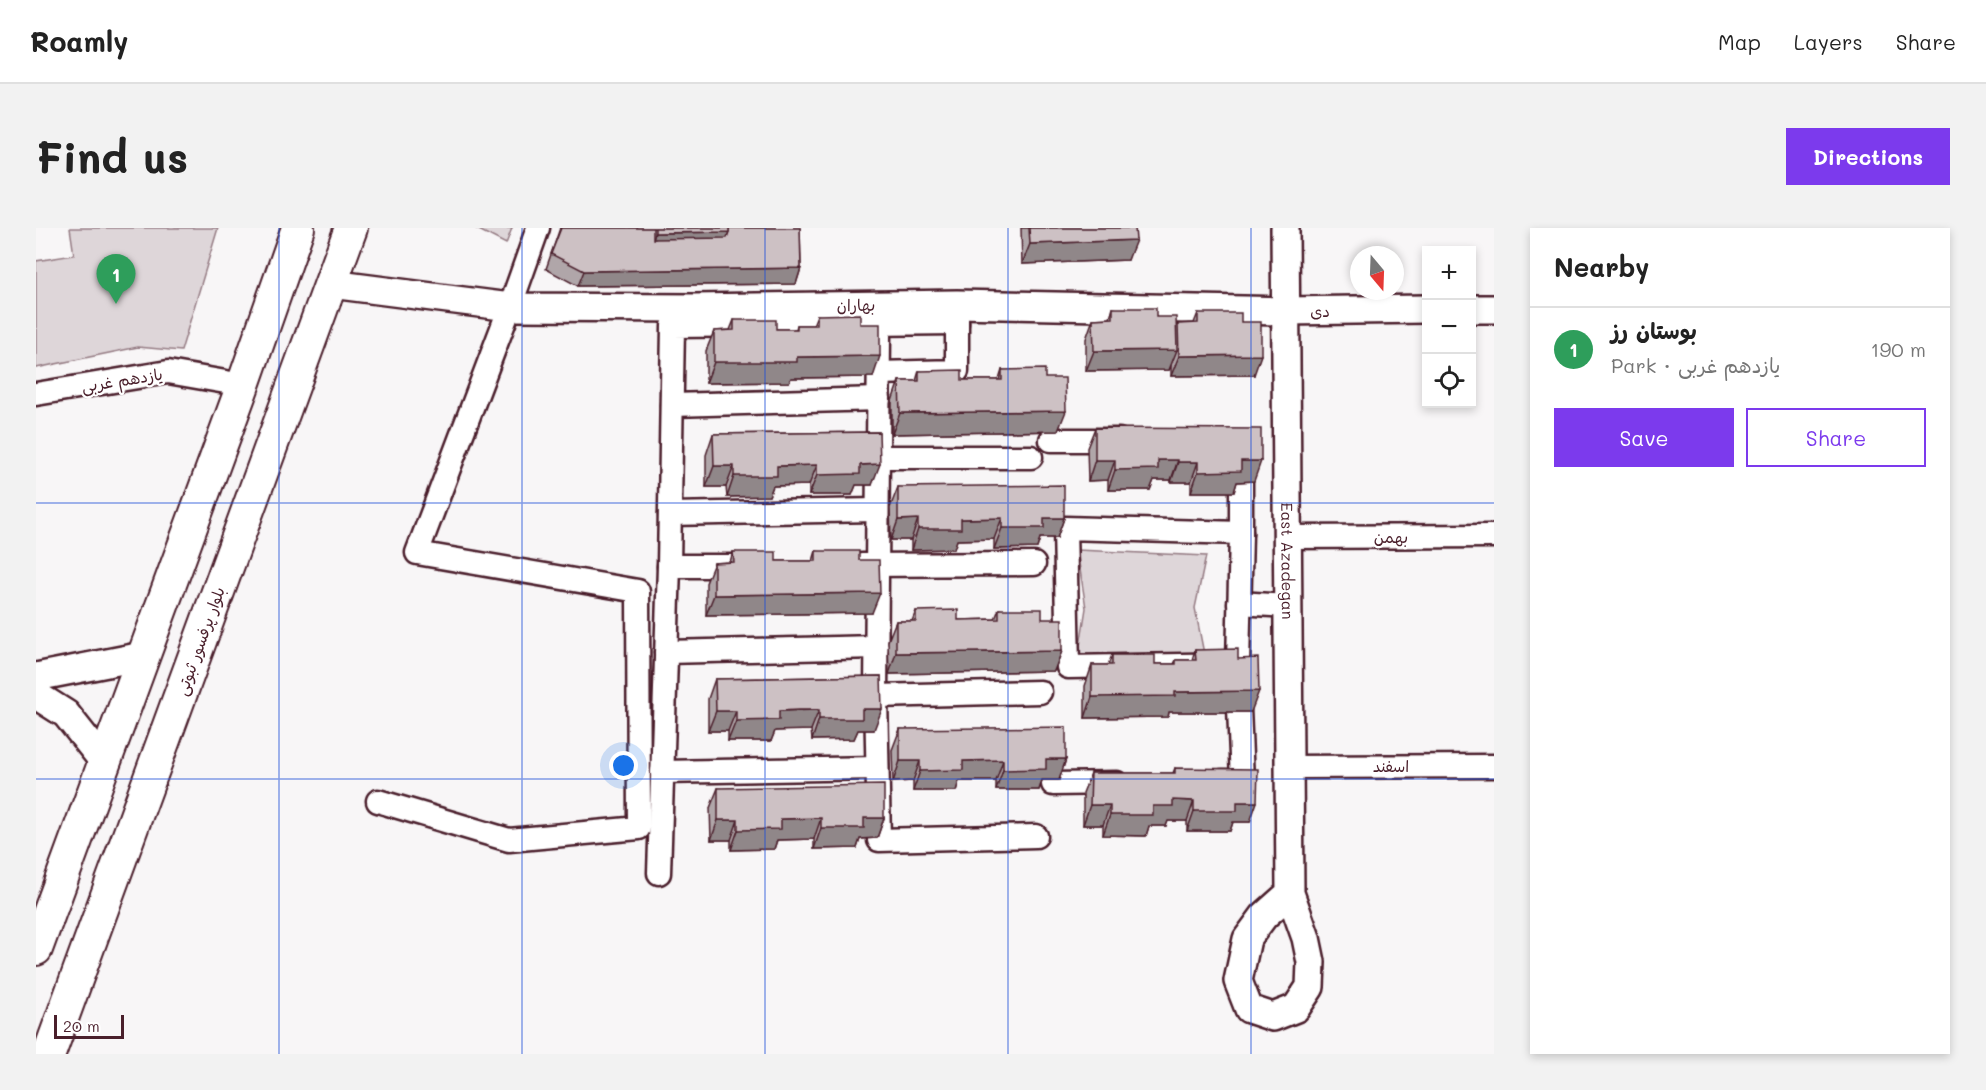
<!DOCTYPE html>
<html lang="en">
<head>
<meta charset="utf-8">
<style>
	body { margin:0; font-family:Mali,"Playpen Sans Arabic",sans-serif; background:#f2f2f2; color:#222 }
	.controls { position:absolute; right:18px; top:18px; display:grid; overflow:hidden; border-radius:0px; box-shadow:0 3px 9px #0003 }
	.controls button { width:54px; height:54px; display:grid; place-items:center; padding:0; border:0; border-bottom:2px solid #e0e0e0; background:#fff; color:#222; font:30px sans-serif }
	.compass { position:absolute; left:1314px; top:18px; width:54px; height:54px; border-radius:50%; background:#fff; box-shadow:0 3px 9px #0003; rotate:161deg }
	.scale { position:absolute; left:18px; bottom:15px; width:70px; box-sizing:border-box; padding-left:6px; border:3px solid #4a1f2b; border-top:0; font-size:16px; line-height:21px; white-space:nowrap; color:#4a1f2b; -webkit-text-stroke:4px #fff; paint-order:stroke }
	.you { position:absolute; left:588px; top:538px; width:21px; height:21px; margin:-15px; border:4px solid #fff; border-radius:50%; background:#1a73e8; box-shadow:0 0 0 9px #1a73e833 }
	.badge { display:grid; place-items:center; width:39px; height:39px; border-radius:50%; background:#7c3aed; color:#fff; font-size:20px; font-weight:700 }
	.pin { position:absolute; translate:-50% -50px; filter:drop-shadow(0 2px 3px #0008) }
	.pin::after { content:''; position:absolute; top:32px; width:21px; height:18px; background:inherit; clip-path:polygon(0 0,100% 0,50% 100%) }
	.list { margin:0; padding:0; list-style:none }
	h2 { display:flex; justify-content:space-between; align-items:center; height:78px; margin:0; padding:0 24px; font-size:26px }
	h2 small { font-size:20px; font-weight:400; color:#767676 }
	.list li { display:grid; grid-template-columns:39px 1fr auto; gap:18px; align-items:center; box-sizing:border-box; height:84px; padding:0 24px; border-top:2px solid #e0e0e0 }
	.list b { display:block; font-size:22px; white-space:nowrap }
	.list p { margin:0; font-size:20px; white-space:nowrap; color:#767676 }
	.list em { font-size:20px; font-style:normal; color:#767676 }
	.actions { display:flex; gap:12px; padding:18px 24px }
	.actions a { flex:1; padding:14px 0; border:2px solid #7c3aed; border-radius:0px; text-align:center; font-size:21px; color:#7c3aed }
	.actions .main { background:#7c3aed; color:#fff }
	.icon { flex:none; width:33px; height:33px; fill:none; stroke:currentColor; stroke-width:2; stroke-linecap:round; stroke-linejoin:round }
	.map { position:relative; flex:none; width:1458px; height:826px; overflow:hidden; border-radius:0px }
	header { display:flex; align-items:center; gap:36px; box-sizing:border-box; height:84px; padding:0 30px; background:#fff; border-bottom:2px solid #e0e0e0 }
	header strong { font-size:28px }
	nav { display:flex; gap:33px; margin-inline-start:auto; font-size:21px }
	.intro { display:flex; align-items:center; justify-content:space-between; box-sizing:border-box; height:144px; padding:0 36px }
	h1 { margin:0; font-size:42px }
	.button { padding:15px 27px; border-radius:0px; background:#7c3aed; color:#fff; font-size:21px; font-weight:700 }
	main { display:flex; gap:36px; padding:0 36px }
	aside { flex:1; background:#fff; border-radius:0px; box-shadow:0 3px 9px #0003 }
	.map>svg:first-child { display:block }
	.green { fill:#ded6d9; stroke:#947a82; stroke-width:1.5 }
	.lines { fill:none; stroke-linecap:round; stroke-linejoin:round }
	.minor-casing { stroke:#4a1f2b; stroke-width:27 }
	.tertiary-casing { stroke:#4a1f2b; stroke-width:32 }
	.secondary-casing { stroke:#4a1f2b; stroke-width:36 }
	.minor { stroke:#fff; stroke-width:22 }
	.tertiary { stroke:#fff; stroke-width:27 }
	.secondary { stroke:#fff; stroke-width:32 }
	.wall { fill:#b0a6a9; stroke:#4a1f2b; stroke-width:1.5 }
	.shaded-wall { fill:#908789; stroke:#4a1f2b; stroke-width:1.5 }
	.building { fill:#cdc1c4; stroke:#4a1f2b; stroke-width:1.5 }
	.grid { fill:none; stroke:#1d4ed8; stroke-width:1.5; stroke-opacity:0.55 }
	.labels { text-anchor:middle; stroke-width:4.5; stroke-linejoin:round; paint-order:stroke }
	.street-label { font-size:16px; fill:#4a1f2b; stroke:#fff }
</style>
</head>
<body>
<header>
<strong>Roamly</strong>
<nav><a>Map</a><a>Layers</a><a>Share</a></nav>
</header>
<div class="intro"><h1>Find us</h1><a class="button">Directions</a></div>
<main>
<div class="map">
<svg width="1458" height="826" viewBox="0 0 1458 826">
	<rect width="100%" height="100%" fill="#f8f6f7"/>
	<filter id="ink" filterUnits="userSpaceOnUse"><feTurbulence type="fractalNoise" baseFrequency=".0167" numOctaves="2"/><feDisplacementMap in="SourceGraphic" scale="12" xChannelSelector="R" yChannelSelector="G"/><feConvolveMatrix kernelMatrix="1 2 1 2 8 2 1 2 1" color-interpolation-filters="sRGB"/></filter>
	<g filter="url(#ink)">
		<g class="green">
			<path d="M34,0H182L145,123L102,119L0,140V33L38,27Z"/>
			<path d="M439,0H476L470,16Z"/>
			<path d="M1041,322L1170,328L1159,380L1170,436L1042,431L1050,380Z"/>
		</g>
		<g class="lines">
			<g class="minor-casing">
				<g id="minor">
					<path d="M843,104L840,468L843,612L1000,608"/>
					<path d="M842,145L921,143V80"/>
					<path d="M0,166L132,144L207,157"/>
					<path d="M636,177L843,171"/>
					<path d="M1015,212H1083"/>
					<path d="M842,229H995"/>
					<path d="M634,286L841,282"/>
					<path d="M1029,300L1205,305L1202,436L1032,439Z"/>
					<path d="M1205,305V222"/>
					<path d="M1251,309L1458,308"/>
					<path d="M826,337L998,336"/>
					<path d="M633,338H706"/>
					<path d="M1203,375L1252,378"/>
					<path d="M630,424L841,419"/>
					<path d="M840,468L1004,464"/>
					<path d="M1253,539L1458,538"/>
					<path d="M626,544L841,540"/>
					<path d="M1186,553H1206L1202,455"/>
					<path d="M1017,556L1081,555"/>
					<path d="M342,573L473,612L603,600L602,363L381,325L474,79L502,0"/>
					<path d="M623,645L633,338L637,98L921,95"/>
				</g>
			</g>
			<g class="tertiary-casing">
				<g id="tertiary">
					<path id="s1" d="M1249,0L1254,665L1270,710L1275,734L1274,759L1260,780L1237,789L1213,781L1202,753L1211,711L1228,688L1254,665"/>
					<path d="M295,56L474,79L659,80L921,76L1249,83L1390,81"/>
					<path d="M1436,81H1458"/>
					<path d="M0,449L107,428"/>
					<path d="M0,467L30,486L68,534"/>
				</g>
			</g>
			<g class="secondary-casing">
				<g id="secondary">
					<path d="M0,721L207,157L262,0"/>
					<path d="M13,826L315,0"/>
				</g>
			</g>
			<use href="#minor" class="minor"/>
			<use href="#tertiary" class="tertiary"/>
			<use href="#secondary" class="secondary"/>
		</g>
		<g class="wall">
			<path d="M524,0H764L765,40L760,56L542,58L510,41Z"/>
			<path d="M985,0H1099L1092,32L986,36Z"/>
			<path d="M1077,80L1120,89L1140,100L1142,96L1158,95L1162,85L1205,94L1218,147L1135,148V137L1133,142L1050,143V111L1057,91L1074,90Z"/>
			<path d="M781,87L824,96L837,149L755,150L753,154L670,155V123L678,103L694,102L698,92L740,101H760L761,97H777Z"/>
			<path d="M966,142L1009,150L1022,203L856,206V173L863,153H880L883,143L926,152H963Z"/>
			<path d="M1059,200L1218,253L1201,254L1198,264H1155V254H1135V252H1118L1114,262H1072V252L1052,253L1051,220Z"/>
			<path d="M843,204L836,257H820L816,267H773V257L737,258L733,268L691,269L690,259H670V227L677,206Z"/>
			<path d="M862,259L1028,290L1021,310H1004L1001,320L958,321V311L921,312L918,321L875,322V312H855L854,280Z"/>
			<path d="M780,323L823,332L836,385L670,387V355L678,335L694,334L697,324L740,333H777Z"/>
			<path d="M963,381L1006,391L1026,423L1018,443L853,446L852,413L860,393H876L880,383L922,392L959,391Z"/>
			<path d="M1159,422L1202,431L1215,484H1133L1132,489L1049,490V458L1056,437H1072L1076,427L1119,436H1138L1140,432H1156Z"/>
			<path d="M845,448L838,502H822L818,511L776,512L775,502H755L739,503L735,513H692V503H672V471L679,451Z"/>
			<path d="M864,501L1030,531L1023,552H1006L1003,562H960V553H923L920,563H877V553L857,554L856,522Z"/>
			<path d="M1139,540L1214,594H1197L1194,603H1151V593H1132L1130,598H1113L1110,608L1067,607V597H1047V565L1055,545H1137Z"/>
			<path d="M682,560L848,590L841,610L824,611L821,620L778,621V611L741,612L738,621L695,622V612H675L674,580Z"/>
		</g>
		<g class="shaded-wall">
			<path d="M693,4L686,25L612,26L619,5Z"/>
			<path d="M1100,12L1092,32L986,36L994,16Z"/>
			<path d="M765,40L760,56L542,58L548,43Z"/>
			<path d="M1141,122L1133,142L1050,143L1058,123Z"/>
			<path d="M1225,127L1218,147L1135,148L1143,128Z"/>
			<path d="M844,128L837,149L755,150L753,154L670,155L678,134L761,129Z"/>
			<path d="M1030,183L1022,203L856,206L864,185Z"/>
			<path d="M1059,232H1079L1072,252L1052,253Z"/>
			<path d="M1122,232H1142L1135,252H1118L1114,262H1072L1079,242Z"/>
			<path d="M1205,233H1225L1218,253L1201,254L1198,264H1155L1162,244Z"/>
			<path d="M1142,234H1162L1155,254H1135Z"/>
			<path d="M844,236L836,257H820L816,267H773L781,247L824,237Z"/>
			<path d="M781,237L773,257L737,258L733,268L691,269L698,248L741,238Z"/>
			<path d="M678,238H698L690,259H670Z"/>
			<path d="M966,290L958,311L921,312L918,321L875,322L882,301L925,291Z"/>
			<path d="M1008,290H1028L1021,310H1004L1001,320L958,321L966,300Z"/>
			<path d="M882,291L875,312H855L862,292Z"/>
			<path d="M844,365L836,385L670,387L678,367Z"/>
			<path d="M1026,423L1018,443L853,446L860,425Z"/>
			<path d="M1223,463L1215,484H1133L1132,489L1049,490L1056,469L1139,464Z"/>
			<path d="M826,481H846L838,502H822L818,511L776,512L783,491Z"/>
			<path d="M783,482L775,502L739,503L735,513H692L700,493L743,483Z"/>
			<path d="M680,483H700L692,503H672Z"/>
			<path d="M1010,531H1030L1023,552H1006L1003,562H960L967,542Z"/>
			<path d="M967,532L960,553H923L920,563H877L884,543L927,533Z"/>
			<path d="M864,533H884L877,553L857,554Z"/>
			<path d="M1137,572L1158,573L1151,593H1132L1130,598H1113L1110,608L1067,607L1074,587Z"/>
			<path d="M1201,574H1221L1214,594H1197L1194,603H1151L1158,583Z"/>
			<path d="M1054,577H1074L1067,597H1047Z"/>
			<path d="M785,590L778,611L741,612L738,621L695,622L702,602L745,591Z"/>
			<path d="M828,590H848L841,610L824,611L821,620L778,621L785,600Z"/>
			<path d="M682,592H702L695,612H675Z"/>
		</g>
		<g class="building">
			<path d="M525,0H617V11L691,10L693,4V0H764L765,40L548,43L515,26Z"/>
			<path d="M619,0H693V4L619,5Z"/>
			<path d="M993,0H1099L1100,12L994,16Z"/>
			<path d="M1077,80H1120V89H1140L1141,122L1058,123L1057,91L1077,90Z"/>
			<path d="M1162,85H1205V94H1225V127L1143,128L1142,96L1162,95Z"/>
			<path d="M824,86V96H844V128L761,129V134H678V103L698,102V92H740V101H761V97H781V87Z"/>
			<path d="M1009,141V150H1029L1030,183L864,185L863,153H883V143L926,142V152H966V142Z"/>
			<path d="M1059,200L1225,201V233H1205V243L1162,244V234H1142V232H1122V241L1079,242V232H1059Z"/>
			<path d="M843,204L844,236L824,237V246L781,247V237L741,238V248H698V238H678L677,206Z"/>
			<path d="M1028,257V290H1008V300H966V290L925,291V301H882V291L862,292V259Z"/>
			<path d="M780,323H823V332H843L844,365L678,367V335L698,334L697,324H740V333H780Z"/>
			<path d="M963,381H1006V391H1026V423L860,425V393H880V383L922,382V392L963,391Z"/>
			<path d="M1202,421V431L1222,430L1223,463L1139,464V468L1056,469V437H1076V427H1119V436H1140V432H1160L1159,422Z"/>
			<path d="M845,448L846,481H826V491H783V482H762L743,483V492L700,493V483H680L679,451Z"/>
			<path d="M1030,499V531H1010V541L967,542V532L927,533V542L884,543V533H864V501Z"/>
			<path d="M1139,540L1222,541L1221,574H1201V583H1158V573L1137,572V578H1117V587H1074V577H1054L1055,545H1139Z"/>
			<path d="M848,557V590H828V600H785V590L745,591V601L702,602V592H682V560Z"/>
		</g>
	</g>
	<path class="grid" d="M243,0V826M486,0V826M729,0V826M972,0V826M1215,0V826M0,275H1458M0,551H1458"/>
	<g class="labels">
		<g class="street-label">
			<text transform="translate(820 77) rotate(-1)" y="6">بهاران</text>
			<text transform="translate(1284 83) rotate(-1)" y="6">دی</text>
			<text transform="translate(86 152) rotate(-9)" y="6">یازدهم غربی</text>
			<text x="1355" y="315">بهمن</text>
			<text dy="6" stroke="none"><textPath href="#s1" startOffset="333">East Azadegan</textPath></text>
			<text transform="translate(164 413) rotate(-70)" y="6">بلوار پرفسور ثبوتی</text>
			<text x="1355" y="544">اسفند</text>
		</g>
	</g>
</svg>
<div class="controls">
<button>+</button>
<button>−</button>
<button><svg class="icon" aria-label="locate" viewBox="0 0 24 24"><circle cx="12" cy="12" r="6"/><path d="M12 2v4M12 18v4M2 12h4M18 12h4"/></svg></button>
</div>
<svg class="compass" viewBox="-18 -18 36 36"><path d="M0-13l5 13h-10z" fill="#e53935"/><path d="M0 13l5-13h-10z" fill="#767676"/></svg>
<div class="scale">20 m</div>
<div class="you"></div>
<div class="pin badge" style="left:80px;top:76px;background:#2e9e5b">1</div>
</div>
<aside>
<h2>Nearby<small></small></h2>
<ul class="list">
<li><span class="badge" style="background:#2e9e5b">1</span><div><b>بوستان رز</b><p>Park · یازدهم غربی</p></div><em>190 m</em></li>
</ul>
<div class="actions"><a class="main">Save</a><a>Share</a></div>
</aside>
</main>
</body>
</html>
